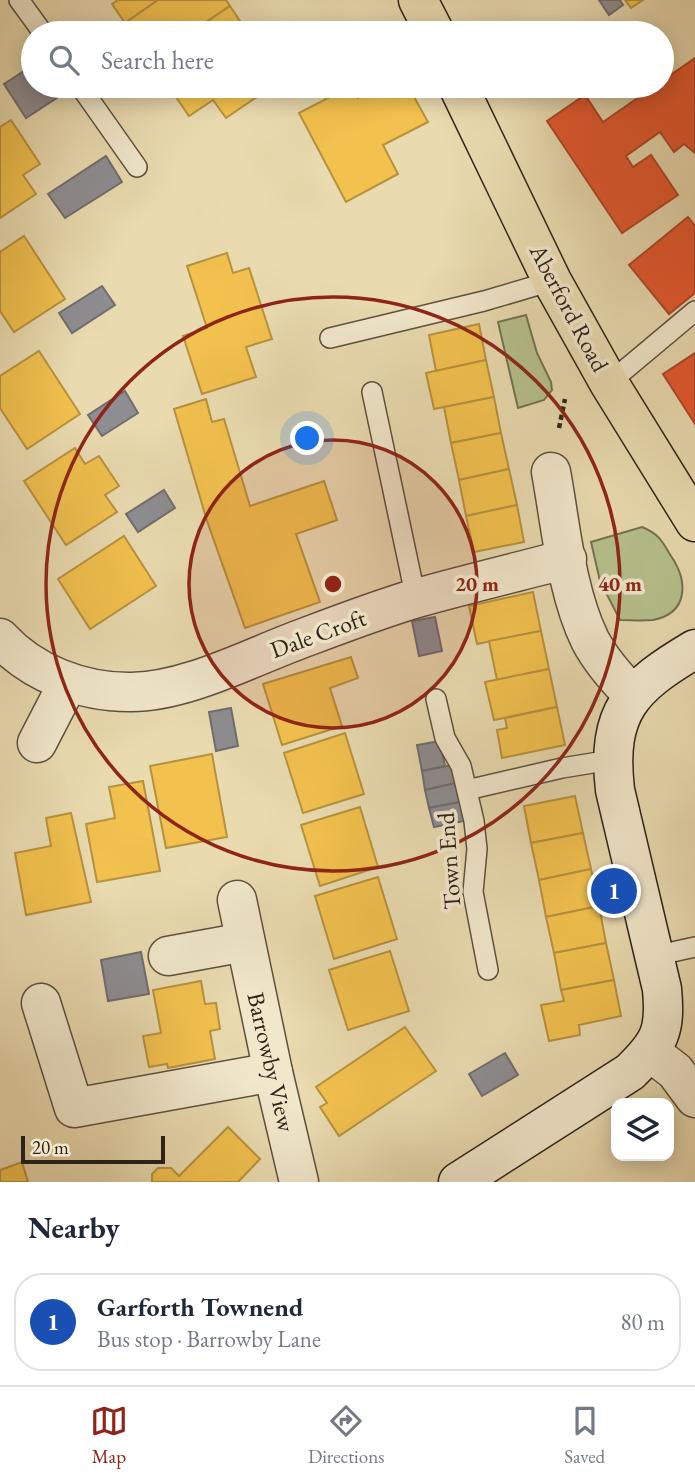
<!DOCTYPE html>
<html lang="en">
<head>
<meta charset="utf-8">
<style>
	body { margin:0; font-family:"EB Garamond",serif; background:#f6f6f7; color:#1f2937 }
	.controls { position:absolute; right:21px; bottom:21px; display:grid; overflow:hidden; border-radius:14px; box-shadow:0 4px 18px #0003 }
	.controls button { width:63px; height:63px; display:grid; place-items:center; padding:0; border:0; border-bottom:2px solid #e0e1e3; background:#fff; color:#1f2937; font:35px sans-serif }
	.scale { position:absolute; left:21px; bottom:18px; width:144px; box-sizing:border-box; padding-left:7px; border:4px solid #2e2319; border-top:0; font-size:19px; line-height:24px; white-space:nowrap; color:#2e2319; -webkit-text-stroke:5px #f1e7cb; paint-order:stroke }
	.you { position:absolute; left:308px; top:439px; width:24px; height:24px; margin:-18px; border:5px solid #fff; border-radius:50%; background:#1a73e8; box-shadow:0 0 0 10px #1a73e833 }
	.badge { display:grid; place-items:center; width:46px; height:46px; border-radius:50%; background:#8f2418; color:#fff; font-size:23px; font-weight:700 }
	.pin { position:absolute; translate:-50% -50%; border:4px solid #fff; box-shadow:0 2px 7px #0006 }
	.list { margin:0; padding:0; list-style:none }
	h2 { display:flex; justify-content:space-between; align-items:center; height:91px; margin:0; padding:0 28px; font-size:30px }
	h2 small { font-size:23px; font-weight:400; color:#747a83 }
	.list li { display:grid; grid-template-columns:46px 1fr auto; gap:21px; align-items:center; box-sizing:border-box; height:98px; margin:0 14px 14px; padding:0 14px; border:2px solid #e0e1e3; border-radius:28px }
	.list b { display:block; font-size:26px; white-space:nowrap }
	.list p { margin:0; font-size:23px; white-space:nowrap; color:#747a83 }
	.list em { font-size:23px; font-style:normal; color:#747a83 }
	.icon { flex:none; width:38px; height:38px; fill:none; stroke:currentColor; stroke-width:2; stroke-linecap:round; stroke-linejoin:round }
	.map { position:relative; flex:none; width:695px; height:1182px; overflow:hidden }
	.search { position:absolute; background:#fff; box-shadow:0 4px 18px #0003; left:21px; right:21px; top:21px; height:77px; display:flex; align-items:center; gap:18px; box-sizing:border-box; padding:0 24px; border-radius:38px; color:#747a83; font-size:26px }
	.sheet { height:203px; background:#fff }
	nav { display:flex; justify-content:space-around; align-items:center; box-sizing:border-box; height:98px; border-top:2px solid #e0e1e3; background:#fff; font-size:19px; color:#747a83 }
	nav a { display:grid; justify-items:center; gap:4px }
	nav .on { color:#8f2418 }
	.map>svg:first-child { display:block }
	.green { fill:#b6c08b; stroke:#727252; stroke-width:2 }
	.homes { fill:#f2c14e; stroke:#b7923e; stroke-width:2 }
	.shops { fill:#e4572e; stroke:#ad4728; stroke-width:2 }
	.industry { fill:#8d8d92; stroke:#706d6e; stroke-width:2 }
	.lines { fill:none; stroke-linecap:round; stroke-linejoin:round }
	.lane-casing { stroke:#5d513e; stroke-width:22 }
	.street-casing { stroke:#5d513e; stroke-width:41 }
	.secondary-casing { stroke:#2e2319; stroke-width:41 }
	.primary-casing { stroke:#2e2319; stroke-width:41 }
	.path { stroke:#2e2319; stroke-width:4.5; stroke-dasharray:5 3.5; stroke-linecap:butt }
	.lane { stroke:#f1e7cb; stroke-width:19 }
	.street { stroke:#f1e7cb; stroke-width:38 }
	.secondary { stroke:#f1e7cb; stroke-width:38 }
	.primary { stroke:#e9daaf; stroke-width:38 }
	.ring { fill:none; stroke:#8f2418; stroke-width:3.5 }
	.labels { text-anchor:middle; stroke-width:7; stroke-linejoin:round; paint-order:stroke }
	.street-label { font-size:24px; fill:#2e2319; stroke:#f1e7cb }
	.centre { fill:#8f2418; stroke:#f1e7cb; stroke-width:3.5 }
	.ring-label { font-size:21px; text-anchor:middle; font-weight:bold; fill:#8f2418; stroke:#f1e7cb; stroke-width:7; stroke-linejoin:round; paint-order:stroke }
</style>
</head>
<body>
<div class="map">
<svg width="695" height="1182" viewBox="0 0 695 1182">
	<rect width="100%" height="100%" fill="#e9daaf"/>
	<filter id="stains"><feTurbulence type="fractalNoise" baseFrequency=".00286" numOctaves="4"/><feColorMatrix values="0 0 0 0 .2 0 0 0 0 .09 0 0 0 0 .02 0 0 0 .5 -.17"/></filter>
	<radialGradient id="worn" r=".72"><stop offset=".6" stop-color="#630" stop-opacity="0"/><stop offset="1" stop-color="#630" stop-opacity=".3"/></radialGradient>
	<g class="green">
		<path d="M526,315L537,353L551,382L552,390L544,400L518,408L498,322Z"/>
		<path d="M642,527C659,534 662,541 671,556C688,581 689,613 653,620C642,621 631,620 620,620L600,581L591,542Z"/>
	</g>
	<g class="homes">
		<path d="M118,0H158L125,23L112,4Z"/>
		<path d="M158,0H226L230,6L190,33H167L162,25L150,33H132L125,23Z"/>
		<path d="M625,0H643L631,8Z"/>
		<path d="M230,6L248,33H190Z"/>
		<path d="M168,86H193L176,97Z"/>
		<path d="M193,86H273L226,118L213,100L189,116L176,97Z"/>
		<path d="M351,86L358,98L380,86H408L428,122L383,145L398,174L346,202L299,113Z"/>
		<path d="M11,120L40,164L23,175L36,194L0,218V127Z"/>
		<path d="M24,236L65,299L14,332L0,311V252Z"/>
		<path d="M227,253L233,273L249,268L272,339L246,347L256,377L202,394L183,336L207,328L187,266Z"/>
		<path d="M479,324L486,360L436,371L429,335Z"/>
		<path d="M39,351L80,414L27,449L0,408V376Z"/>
		<path d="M486,360L494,397L434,409L426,373Z"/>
		<path d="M494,397L501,433L451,443L444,407Z"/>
		<path d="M206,399L212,422L224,419L250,506L324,481L337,520L296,534L320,602L245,628L207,521L174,409Z"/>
		<path d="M501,433L509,469L459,480L451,443Z"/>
		<path d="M75,448L85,464L99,456L119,486L105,495L117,512L66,545L24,481Z"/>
		<path d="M509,469L517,505L466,516L459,480Z"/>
		<path d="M517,505L524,542L474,552L466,516Z"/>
		<path d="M124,536L156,586L90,629L58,579Z"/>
		<path d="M533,592L541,631L477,644L469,606Z"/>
		<path d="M541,631L549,669L497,680L489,641Z"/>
		<path d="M351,657L358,678L330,688L342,726L282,745L263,684Z"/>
		<path d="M549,669L557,707L494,720L485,682Z"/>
		<path d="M557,707L565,745L502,758L497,730L507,728L505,718Z"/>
		<path d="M345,733L364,794L303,813L284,753Z"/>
		<path d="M212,754L227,837L166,848L150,766Z"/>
		<path d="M143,781L160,871L97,882L86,824L115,818L109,787Z"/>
		<path d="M575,796L583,833L531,843L524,806Z"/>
		<path d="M360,807L378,867L320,886L301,825Z"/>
		<path d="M71,813L91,902L26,915L15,853L51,846L46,818Z"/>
		<path d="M583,833L591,869L539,880L531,843Z"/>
		<path d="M591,869L599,906L546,917L539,880Z"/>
		<path d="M378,877L397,939L334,959L315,896Z"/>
		<path d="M599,906L606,943L554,953L546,917Z"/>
		<path d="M606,943L614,980L561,990L554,953Z"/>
		<path d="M390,951L409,1011L348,1030L329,970Z"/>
		<path d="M614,980L621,1016L579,1025L580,1035L549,1041L541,1005L564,1001L561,990Z"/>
		<path d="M201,981L205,1004L216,1003L220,1029L210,1031L215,1059L168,1068L167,1064L149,1067L143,1036L161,1033L153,990Z"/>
		<path d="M405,1027L436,1071L339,1136L320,1107L327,1103L316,1087Z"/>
		<path d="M228,1127L260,1159L238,1182H152V1174L158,1168H171L179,1176Z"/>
		<path d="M22,1162L28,1182H0V1170Z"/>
	</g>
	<g class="shops">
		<path d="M695,58V153L684,144L674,152L660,132L626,156L633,167L651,155L678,195L622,233L547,121L585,95L603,122L655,86H662V81Z"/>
		<path d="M688,217L695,226V293L669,314L629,265Z"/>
		<path d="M695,353V424L663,374Z"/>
	</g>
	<g class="industry">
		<path d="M599,0H620L623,5L609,15Z"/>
		<path d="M33,65V86H58L63,94L26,118L4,84Z"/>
		<path d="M106,156L122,182L65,218L48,194Z"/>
		<path d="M102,286L115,305L72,333L59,313Z"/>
		<path d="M125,391L138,413L102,436L88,415Z"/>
		<path d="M164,490L175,508L138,532L126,514Z"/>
		<path d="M435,617L442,651L419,656L412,621Z"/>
		<path d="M231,708L238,746L216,751L209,712Z"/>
		<path d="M440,741L445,766L422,771L417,745Z"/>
		<path d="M452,765L456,783L425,790L422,771Z"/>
		<path d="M456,783L460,802L429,808L425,790Z"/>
		<path d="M460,802L464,821L434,827L429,808Z"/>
		<path d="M141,952L149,994L108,1001L101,960Z"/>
		<path d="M505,1053L518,1075L482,1096L469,1074Z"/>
	</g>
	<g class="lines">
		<g class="lane-casing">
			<g id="lane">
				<path d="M19,0L43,33"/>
				<path d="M80,86L137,167"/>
				<path d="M330,338L484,301L552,281"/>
				<path d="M609,383L695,311"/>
				<path d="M372,392L416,599"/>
				<path d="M436,699L445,738L461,766L474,821L477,849L473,892L488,970"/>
				<path d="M467,790L562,768L611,760"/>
				<path d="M654,956L695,947"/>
			</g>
		</g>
		<g class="street-casing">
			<g id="street">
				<path d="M551,472C561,526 566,591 590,640C601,661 616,678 633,695"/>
				<path d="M0,638C32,673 81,692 129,692C185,693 253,656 306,637C343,623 380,609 417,598C467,584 517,572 567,559"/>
				<path d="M37,743L68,683"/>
				<path d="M237,900L273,1072L299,1182"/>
				<path d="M168,956L245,942"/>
				<path d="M41,1003L74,1108L273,1072"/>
				<path d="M650,1052L675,1071L695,1098"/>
			</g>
		</g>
		<g class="secondary-casing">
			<path id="secondary" d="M458,1182L630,1072C660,1043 666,1031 662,989L615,790C606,711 631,687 695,649"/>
		</g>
		<g class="primary-casing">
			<g id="primary">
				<path d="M418,0L435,33"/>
				<path d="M458,86L552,281L609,383L695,522"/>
			</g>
		</g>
		<path class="path" d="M559,428L565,399"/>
		<use href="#lane" class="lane"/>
		<use href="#street" class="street"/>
		<use href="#secondary" class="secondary"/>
		<use href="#primary" class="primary"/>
	</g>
	<circle cx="333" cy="584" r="144" fill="#8f2418" fill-opacity=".12"/>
	<g class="ring">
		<circle cx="333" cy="584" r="144"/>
		<circle cx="333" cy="584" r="287"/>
	</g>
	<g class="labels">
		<g class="street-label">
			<text transform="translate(569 308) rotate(62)" y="8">Aberford Road</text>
			<text transform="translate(318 634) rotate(-20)" y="8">Dale Croft</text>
			<text transform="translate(449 861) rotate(-94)" y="8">Town End</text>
			<text transform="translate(271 1062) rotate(77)" y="8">Barrowby View</text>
		</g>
	</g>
	<circle cx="333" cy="584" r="10" class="centre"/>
	<g class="ring-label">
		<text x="477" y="591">20 m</text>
		<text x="620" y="591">40 m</text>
	</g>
	<rect width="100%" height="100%" filter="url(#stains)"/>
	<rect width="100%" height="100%" fill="url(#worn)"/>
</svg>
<div class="controls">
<button><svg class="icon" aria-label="layers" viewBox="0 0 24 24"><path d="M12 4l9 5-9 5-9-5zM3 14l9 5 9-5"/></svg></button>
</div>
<div class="scale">20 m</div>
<div class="you"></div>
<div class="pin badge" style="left:614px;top:891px;background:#1a4fb4">1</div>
<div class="search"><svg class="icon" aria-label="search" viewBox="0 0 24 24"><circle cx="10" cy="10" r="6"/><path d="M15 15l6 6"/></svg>Search here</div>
</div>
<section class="sheet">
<h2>Nearby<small></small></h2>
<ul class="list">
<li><span class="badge" style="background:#1a4fb4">1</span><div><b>Garforth Townend</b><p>Bus stop · Barrowby Lane</p></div><em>80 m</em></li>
</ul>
</section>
<nav>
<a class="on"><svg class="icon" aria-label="map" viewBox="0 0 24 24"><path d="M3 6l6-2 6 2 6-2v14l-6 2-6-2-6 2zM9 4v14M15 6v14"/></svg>Map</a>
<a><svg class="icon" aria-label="directions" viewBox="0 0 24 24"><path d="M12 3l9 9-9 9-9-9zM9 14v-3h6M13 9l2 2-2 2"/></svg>Directions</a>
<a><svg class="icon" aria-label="saved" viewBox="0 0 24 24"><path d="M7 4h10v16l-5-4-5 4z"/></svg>Saved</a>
</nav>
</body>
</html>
